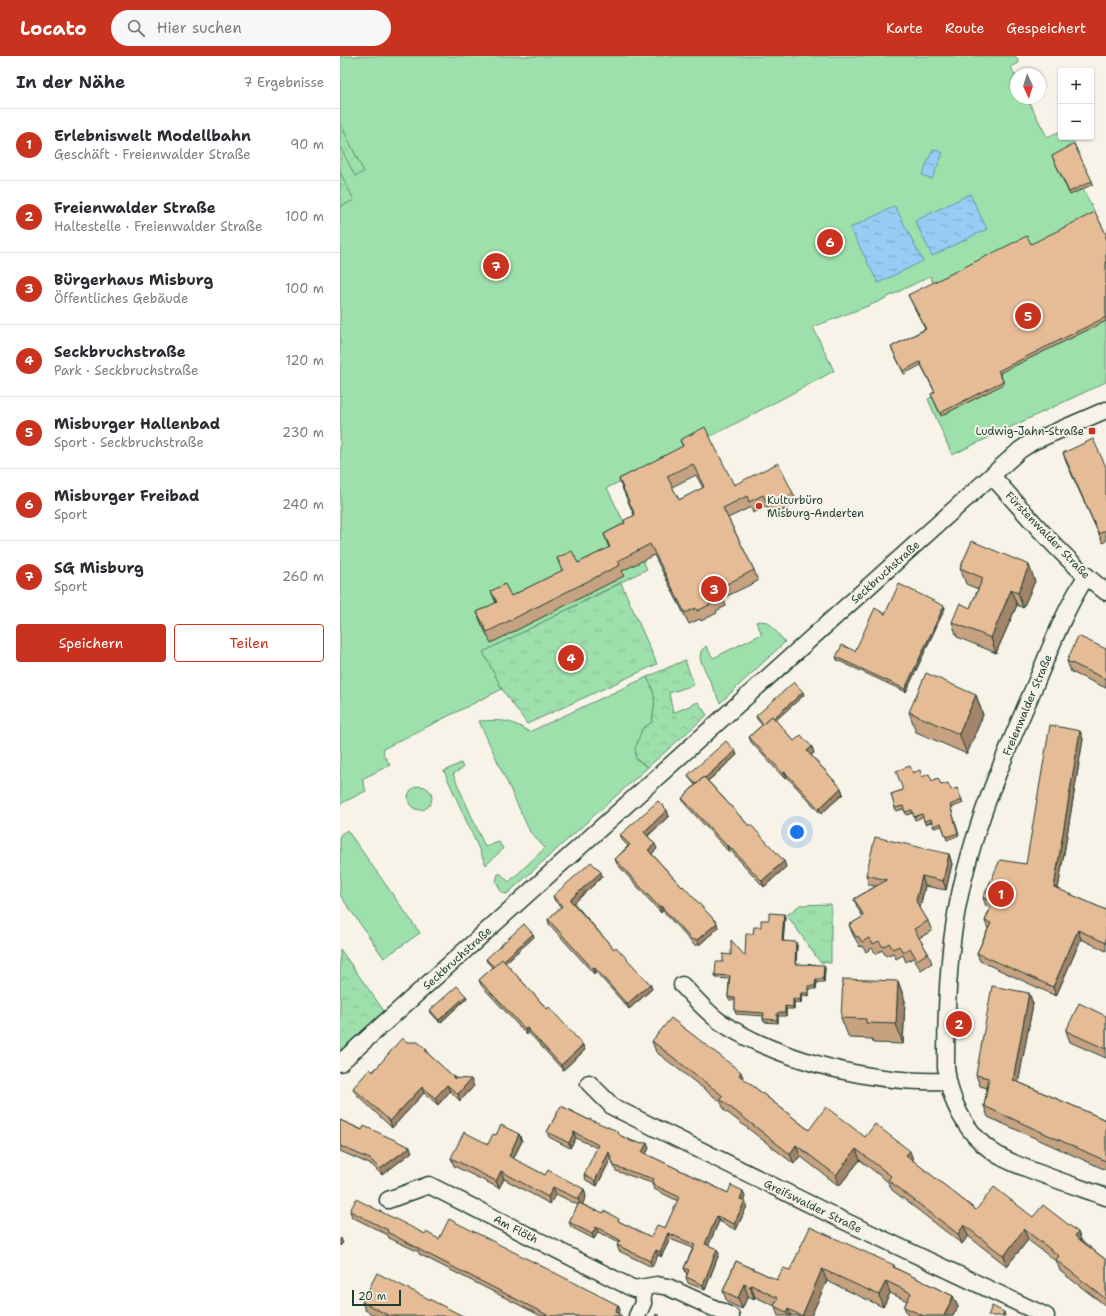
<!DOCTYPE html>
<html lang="de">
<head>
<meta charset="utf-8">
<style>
	body { margin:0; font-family:"Shantell Sans",sans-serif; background:#f7f7f7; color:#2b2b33 }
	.controls { position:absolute; right:12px; top:12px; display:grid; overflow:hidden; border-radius:4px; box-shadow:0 1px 3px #0004 }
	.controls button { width:36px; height:36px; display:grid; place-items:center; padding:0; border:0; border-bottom:1px solid #e1e1e2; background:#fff; color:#2b2b33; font:20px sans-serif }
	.compass { position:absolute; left:670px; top:12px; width:36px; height:36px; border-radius:50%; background:#fff; box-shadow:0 1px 3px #0004; rotate:176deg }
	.scale { position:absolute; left:12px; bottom:10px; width:49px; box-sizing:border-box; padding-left:4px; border:2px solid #1f3d34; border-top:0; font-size:11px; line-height:14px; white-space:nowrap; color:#1f3d34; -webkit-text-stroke:3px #f7f3e8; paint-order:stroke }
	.you { position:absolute; left:457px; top:776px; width:14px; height:14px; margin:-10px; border:3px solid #fff; border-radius:50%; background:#1a73e8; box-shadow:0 0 0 6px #1a73e833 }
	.badge { display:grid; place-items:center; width:26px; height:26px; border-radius:50%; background:#c8321e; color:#fff; font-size:13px; font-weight:700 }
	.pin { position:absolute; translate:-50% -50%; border:2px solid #fff; box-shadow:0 1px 4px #0006 }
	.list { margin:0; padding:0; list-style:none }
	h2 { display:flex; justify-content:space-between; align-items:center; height:52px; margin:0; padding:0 16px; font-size:17px }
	h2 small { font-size:13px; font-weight:400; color:#7c7c81 }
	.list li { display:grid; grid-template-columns:26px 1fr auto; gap:12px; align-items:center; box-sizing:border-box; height:72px; padding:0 16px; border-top:1px solid #e1e1e2 }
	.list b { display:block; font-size:15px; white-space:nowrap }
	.list p { margin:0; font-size:13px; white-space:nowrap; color:#7c7c81 }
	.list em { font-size:13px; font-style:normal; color:#7c7c81 }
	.actions { display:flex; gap:8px; padding:12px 16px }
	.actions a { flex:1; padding:9px 0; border:1px solid #c8321e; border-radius:4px; text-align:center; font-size:14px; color:#c8321e }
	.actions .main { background:#c8321e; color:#fff }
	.icon { flex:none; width:22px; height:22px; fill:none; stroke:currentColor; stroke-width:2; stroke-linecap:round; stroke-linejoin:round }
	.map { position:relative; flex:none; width:766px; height:1260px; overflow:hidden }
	header { display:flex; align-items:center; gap:24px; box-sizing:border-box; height:56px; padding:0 20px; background:#c8321e; color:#fff }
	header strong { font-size:19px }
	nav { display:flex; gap:22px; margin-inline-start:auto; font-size:14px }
	.search { width:280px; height:36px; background:#f7f7f7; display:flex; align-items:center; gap:10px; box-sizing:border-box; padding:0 14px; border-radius:22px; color:#7c7c81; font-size:15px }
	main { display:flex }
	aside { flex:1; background:#fff }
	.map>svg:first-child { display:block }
	.green { fill:#9ee0ab; stroke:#5e8e70 }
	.forest { fill:url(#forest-crowns); stroke:#5e8e70 }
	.park { fill:url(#park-tufts); stroke:#5e8e70 }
	.water { fill:url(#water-ripples); stroke:#6793a8 }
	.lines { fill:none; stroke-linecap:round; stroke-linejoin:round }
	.street-casing { stroke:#1f3d34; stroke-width:19 }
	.street { stroke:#f7f3e8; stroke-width:16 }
	.wall { fill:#c6a281; stroke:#1f3d34; fill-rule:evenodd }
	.shaded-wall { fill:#a18469; stroke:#1f3d34 }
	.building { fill:#e6bc96; stroke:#1f3d34; fill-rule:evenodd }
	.poi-dot { fill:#c8321e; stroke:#f7f3e8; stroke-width:1.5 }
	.labels { text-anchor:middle; stroke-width:4; stroke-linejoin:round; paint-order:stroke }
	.poi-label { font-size:11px; fill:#1f3d34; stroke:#f7f3e8; text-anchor:end }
	.street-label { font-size:11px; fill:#1f3d34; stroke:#f7f3e8 }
</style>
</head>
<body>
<header>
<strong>Locato</strong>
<div class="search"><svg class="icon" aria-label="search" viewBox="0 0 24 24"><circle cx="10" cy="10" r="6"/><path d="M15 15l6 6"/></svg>Hier suchen</div>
<nav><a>Karte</a><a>Route</a><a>Gespeichert</a></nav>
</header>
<main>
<aside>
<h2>In der Nähe<small>7 Ergebnisse</small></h2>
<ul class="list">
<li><span class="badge">1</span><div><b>Erlebniswelt Modellbahn</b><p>Geschäft · Freienwalder Straße</p></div><em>90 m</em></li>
<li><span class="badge">2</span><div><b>Freienwalder Straße</b><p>Haltestelle · Freienwalder Straße</p></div><em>100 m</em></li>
<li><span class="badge">3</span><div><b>Bürgerhaus Misburg</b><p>Öffentliches Gebäude</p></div><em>100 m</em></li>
<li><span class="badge">4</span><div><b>Seckbruchstraße</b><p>Park · Seckbruchstraße</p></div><em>120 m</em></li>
<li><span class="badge">5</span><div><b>Misburger Hallenbad</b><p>Sport · Seckbruchstraße</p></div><em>230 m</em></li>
<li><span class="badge">6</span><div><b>Misburger Freibad</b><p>Sport</p></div><em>240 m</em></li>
<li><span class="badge">7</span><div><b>SG Misburg</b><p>Sport</p></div><em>260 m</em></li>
</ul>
<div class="actions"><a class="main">Speichern</a><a>Teilen</a></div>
</aside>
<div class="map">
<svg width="766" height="1260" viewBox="0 0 766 1260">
	<defs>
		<pattern id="forest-crowns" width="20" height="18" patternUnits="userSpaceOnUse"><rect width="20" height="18" fill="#9ee0ab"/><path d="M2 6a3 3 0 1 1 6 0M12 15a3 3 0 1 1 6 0" fill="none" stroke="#88c194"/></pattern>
		<pattern id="park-tufts" width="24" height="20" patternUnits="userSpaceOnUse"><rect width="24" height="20" fill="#9ee0ab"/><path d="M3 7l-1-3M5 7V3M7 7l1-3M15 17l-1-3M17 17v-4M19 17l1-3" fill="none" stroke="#88c194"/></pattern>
		<pattern id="water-ripples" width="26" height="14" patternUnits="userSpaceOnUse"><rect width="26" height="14" fill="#97ccf5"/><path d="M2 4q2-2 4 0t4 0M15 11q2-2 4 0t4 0" fill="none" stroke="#7ba7c7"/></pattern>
	</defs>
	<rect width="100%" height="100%" fill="#f7f3e8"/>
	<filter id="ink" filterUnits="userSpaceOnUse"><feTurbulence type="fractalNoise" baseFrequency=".025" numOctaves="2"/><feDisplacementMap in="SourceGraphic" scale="8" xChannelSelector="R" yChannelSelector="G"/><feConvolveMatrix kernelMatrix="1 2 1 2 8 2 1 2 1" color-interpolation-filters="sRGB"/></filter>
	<g filter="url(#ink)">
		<g class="green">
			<path d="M0,0H675L679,7L671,11L676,21V42H687L707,81L721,75V81H731L753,128L743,133L766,178V326L612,399L588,343L596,339L581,308L624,290L590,220L538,246L473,271L494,315L387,372L267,432L307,513L144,596L162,633L43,693L44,696L43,698L50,709L22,723L26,735L0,748Z"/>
			<path d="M419,565L428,566L445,586L380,647L360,603L361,595L366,590L373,602L422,578L416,566Z"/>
			<path d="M307,621C317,640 315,646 312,666L302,673L296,703L308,711L167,838L162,837L156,825L158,818H161L169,826L205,792L190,776L139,665C161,664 170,663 189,676Z"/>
			<path d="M121,707L123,712L113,718L145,791L159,786L163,793L146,809L104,715Z"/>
			<circle cx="80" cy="742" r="12"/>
			<path d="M7,774L80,877L44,902L0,839V779Z"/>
		</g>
		<g class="forest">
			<path d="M0,67L24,116L15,120L0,90Z"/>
			<path d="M0,116L14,144L0,151Z"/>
			<path d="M345,604L354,629L329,637L333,657L358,646L367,659L308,711L296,703L295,693L302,673L312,666C315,646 317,640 307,621Z"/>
			<path d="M0,893L44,955L0,996Z"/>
		</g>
		<g class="park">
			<path d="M281,527L317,608L187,668L162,633L143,596Z"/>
			<path d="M491,848V907L480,906L447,859L460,849Z"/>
		</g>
		<g class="water">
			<path d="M593,93L603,97L592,123L582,119Z"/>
			<path d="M630,138L647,173L592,200L575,165Z"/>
			<path d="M555,150L583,205L538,227L510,172Z"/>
		</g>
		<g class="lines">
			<g class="street-casing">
				<g id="street">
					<path d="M652,420C688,460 723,503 766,536"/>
					<path d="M746,521C723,556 709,597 692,636C659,712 626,789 614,871C607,917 606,964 606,1011C609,1043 625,1077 653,1096C664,1104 678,1109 691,1114C716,1124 741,1132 766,1141"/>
					<path d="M342,929C353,940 369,959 382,967C442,1006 536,1028 607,1025"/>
					<path d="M0,1007L680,394L692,386L766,354"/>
					<path d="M249,1027L273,1051L498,1162L706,1260"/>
					<path d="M48,1144L89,1129L294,1233L317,1229L328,1231L391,1260"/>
					<path d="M297,1260L303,1247L302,1232"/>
				</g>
			</g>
			<use href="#street" class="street"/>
		</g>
		<g class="wall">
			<path d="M712,100L752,125L753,128L730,139Z"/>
			<path d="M766,178V265L660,317L664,328L601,360L591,338L595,336L581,309L564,318L551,291L585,273L568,239L691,188Z"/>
			<path d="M340,384L394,429L453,437L457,447L437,458L435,454L430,457L427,450L413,457L411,451L388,462L414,514L418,525L383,542L386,550L376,555L377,557L361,565L360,563L349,568L314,499L282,515L284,520L151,587L141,567L137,556L156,547L151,535L171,540L222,515L217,502L238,507L269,492L264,478L285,467L294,459L283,434L279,423L343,391ZM356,419L363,432L339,444L332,431Z"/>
			<path d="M723,397L766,411V485L763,487L726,406Z"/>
			<path d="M620,512L695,525L683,552L677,549L656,597L617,581L612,566L630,552L638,533L626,528Z"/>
			<path d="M604,550L605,552L566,636L497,604L496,601L515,595L545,558Z"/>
			<path d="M766,593V632L731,616L727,605Z"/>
			<path d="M464,639L435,664L454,685L472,691L474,697L471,699L501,732L503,738L481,758L447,721L445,723L411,686L409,681L422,669L417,663L416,660Z"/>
			<path d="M636,639L643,659L627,698L576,676L569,656Z"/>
			<path d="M740,675L743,683L718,833L766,854V895L741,883L716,940L640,905L637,897L648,873L645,865L650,852L646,850L643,842L686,808Z"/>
			<path d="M395,695L397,699L368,725L409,770L444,805L446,811L424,831L390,794L389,796L344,747L342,742L355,729L350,723L348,719Z"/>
			<path d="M573,717L611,734L622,744L623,747L611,752L619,779L607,784L602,770L594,772L592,766L585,768L583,761L575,764L573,757L566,759L564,753L556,755L551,738L563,734Z"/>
			<path d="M329,760L308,780L317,793L312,798L342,831L377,867L378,872L359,889H354L323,855L321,857L277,808L275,803L288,790L282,784L280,779Z"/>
			<path d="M609,798L612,808L606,834L585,830L580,852L588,865L592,875L579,882L588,897L592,907L581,914L573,902L566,906L563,899L556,903L553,897L546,900L542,894L536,898L532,892L526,896L522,890L520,891L513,879L509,869L523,861L518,853L514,843L536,830L529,829L526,819Z"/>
			<path d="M262,821L234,847L274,893L310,928L312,933L289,953L256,916L254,918L209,868L208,863L221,851L215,845L213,840Z"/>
			<path d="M444,858L445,861L443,885L457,889L456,908L485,912L484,926H477L476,933H469V940L462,939L461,947L454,946V953H446V960H438V967L424,966L423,963L424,960L396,958L395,955V944H389L388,941L389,923L376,922L375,919L383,906L405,900L413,878L429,864Z"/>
			<path d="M193,878L194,881L165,907L245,994L223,1014L189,977L187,979L141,929L139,924L153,912L147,906L146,903Z"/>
			<path d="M558,925L565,945L563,988L533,987L532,983L509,982L501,962Z"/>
			<path d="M689,937L693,948L678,1026L766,1064V1114L648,1061L644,1050L647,1032L640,1030L636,1019Z"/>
			<path d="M126,940L127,942L100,967L91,957L90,954Z"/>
			<path d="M766,960V1002L730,986L726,975Z"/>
			<path d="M312,985L404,1023L469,1074L525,1081L573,1105L636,1154L693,1161L741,1184L766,1204V1250L720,1215L717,1206L688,1184L667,1210L628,1180L622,1188L552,1134L548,1126L520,1104L499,1130L460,1100L454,1108L384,1054L381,1046L316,996Z"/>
			<path d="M67,986L87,994L88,998L115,1022L134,1030L120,1045L110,1035L98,1049L84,1037L52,1072L16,1038L13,1032Z"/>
			<path d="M221,1050L281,1080L309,1092L306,1098L388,1137L403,1135L405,1141L403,1144L407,1150L396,1174L379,1165L368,1190L377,1193L379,1198L365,1234L348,1227L346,1221L347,1218L346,1217L344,1212L353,1192L330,1183L321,1201L318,1199L312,1211L279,1195L277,1189L279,1187L258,1176L254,1183L231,1171L229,1166L238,1149L216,1138L210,1148L164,1123L159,1132L114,1110L111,1102L148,1088L156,1079L179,1078L182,1085L173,1103L205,1119L244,1133L246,1141L242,1148L256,1155L280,1166L311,1181L325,1172L338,1145L314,1133L312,1128V1127L276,1115L271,1102L257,1130L246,1124L244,1119L257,1092L236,1082L230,1092L209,1081L207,1076Z"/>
			<path d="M0,1064L72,1096L42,1119L32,1109L0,1095Z"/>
			<path d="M10,1155L99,1183L278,1249L280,1254L278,1258L282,1260H201L79,1198V1196L49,1182L48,1179L12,1161Z"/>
			<path d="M396,1205L437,1224L450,1214L554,1209L555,1212L613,1240L618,1251L613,1260H568L564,1251L567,1245L550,1237L543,1251L487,1225L471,1260H438L435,1250L415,1241L414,1243L408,1240L402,1253L387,1246L383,1235Z"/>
			<path d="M22,1246L123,1260H36L25,1254Z"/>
		</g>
		<g class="shaded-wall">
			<path d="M689,509L695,525L683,552L678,537Z"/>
			<path d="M671,534L677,549L656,597L651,582Z"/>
			<path d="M604,550L605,552L566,636L565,633Z"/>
			<path d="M463,636L464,639L426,673L425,670Z"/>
			<path d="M636,639L643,659L627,698L619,678Z"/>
			<path d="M740,675L743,683L717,839L714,831Z"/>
			<path d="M472,691L474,697L469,701L467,695Z"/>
			<path d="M395,695L397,699L359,733L357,729Z"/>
			<path d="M445,716L447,721L445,723L443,717Z"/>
			<path d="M501,732L503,738L481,758L479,753Z"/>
			<path d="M327,754L329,760L306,781L304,776Z"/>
			<path d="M315,788L317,793L310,800L308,794Z"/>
			<path d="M388,789L390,794L389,796L387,790Z"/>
			<path d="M609,798L612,808L606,834L603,825Z"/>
			<path d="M444,805L446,811L424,831L422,825Z"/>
			<path d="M261,816L262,821L232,849L230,844Z"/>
			<path d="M582,820L585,830L579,855L576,845Z"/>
			<path d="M321,850L323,855L321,857L319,851Z"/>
			<path d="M444,858L445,861L443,888L442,885Z"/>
			<path d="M377,867L378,872L359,889L357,884Z"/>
			<path d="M738,874L741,883L716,940L713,931Z"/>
			<path d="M193,878L194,881L156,915L155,912Z"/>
			<path d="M456,886L457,889L456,910L455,908Z"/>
			<path d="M484,909L485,912L484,926L483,923Z"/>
			<path d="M254,911L256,916L254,918L252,912Z"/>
			<path d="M476,923L477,926L476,933L475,930Z"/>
			<path d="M558,925L565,945L563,988L556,968Z"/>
			<path d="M310,928L312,933L289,953L287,948Z"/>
			<path d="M468,930L469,933V940L468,937Z"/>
			<path d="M461,937L462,939L461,947L460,944Z"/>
			<path d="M689,937L693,948L677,1034L673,1024Z"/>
			<path d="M126,940L127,942L100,967L99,964Z"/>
			<path d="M453,943L454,946V953L453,951Z"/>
			<path d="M445,950L446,953V960L445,957Z"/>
			<path d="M437,957L438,960V967L437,964Z"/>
			<path d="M187,972L189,977L187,979L185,973Z"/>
			<path d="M243,989L245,994L223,1014L221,1009Z"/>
			<path d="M401,1016L405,1027L399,1019Z"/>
			<path d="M131,1023L134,1030L120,1045L118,1038Z"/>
			<path d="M107,1029L110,1035L98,1049L95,1042Z"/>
			<path d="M82,1031L84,1037L52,1072L50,1065Z"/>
			<path d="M234,1076L236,1082L230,1092L229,1087Z"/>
			<path d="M179,1078L182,1085L171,1107L169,1100Z"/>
			<path d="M307,1087L309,1092L304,1101L302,1096Z"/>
			<path d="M456,1089L460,1100L454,1108L450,1098Z"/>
			<path d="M70,1091L72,1096L42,1119L40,1113Z"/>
			<path d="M516,1093L520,1104L499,1130L496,1119Z"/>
			<path d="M570,1095L574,1106L566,1099Z"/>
			<path d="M269,1096L271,1102L257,1130L255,1125Z"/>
			<path d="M161,1115L164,1123L159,1132L156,1125Z"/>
			<path d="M213,1131L216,1138L210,1148L208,1141Z"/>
			<path d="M244,1133L246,1141L241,1151L238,1143Z"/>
			<path d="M403,1135L405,1141L402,1148L400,1143Z"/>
			<path d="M405,1145L407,1150L396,1174L394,1168Z"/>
			<path d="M377,1160L379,1165L367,1193L365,1188Z"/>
			<path d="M624,1169L628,1180L622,1188L618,1178Z"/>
			<path d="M256,1171L258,1176L254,1183L252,1178Z"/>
			<path d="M684,1173L688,1184L667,1210L664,1200Z"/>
			<path d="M738,1176L742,1186L735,1180Z"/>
			<path d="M328,1177L330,1183L321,1201L320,1196Z"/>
			<path d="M1,1182L3,1187L0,1190V1183Z"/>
			<path d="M377,1193L379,1198L365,1234L363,1229Z"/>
			<path d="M316,1194L318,1199L312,1211L310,1205Z"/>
			<path d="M482,1213L487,1225L471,1260H462Z"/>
			<path d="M546,1225L550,1237L543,1251L539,1239Z"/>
			<path d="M404,1228L408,1240L402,1253L398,1242Z"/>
			<path d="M411,1229L415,1241L414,1243L410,1231Z"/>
			<path d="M613,1240L618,1251L613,1260H604Z"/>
			<path d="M278,1249L280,1254L277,1260L275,1256Z"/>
			<path d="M448,1253L451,1260H448L446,1256Z"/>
			<path d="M664,1256L665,1260H662Z"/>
		</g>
		<g class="building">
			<path d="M734,88L752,125L729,136L712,100Z"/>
			<path d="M755,156L766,178V261L658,315L663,325L600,357L591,338L595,336L580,306L563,315L551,291L586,273L568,239L687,180L691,188Z"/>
			<path d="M365,371L394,429L438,407L453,437L433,447L431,444L426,446L423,439L409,446L407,440L383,452L414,514L379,532L382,539L372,544L373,547L357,555L356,552L345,557L310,488L278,505L280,509L147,576L137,556L157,546L151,535L165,528L171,540L223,514L217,502L232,495L238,507L270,491L264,478L285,467L284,464L295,459L279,423L343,390L340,384ZM353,408L364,431L339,444L327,420Z"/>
			<path d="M753,383L766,411V474L759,478L723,397Z"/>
			<path d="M632,485L689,509L678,537L671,534L651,582L612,566L620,547L630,552L643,522L620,512Z"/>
			<path d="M559,528L604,550L565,633L496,601L502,589L515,595L535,552L545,558Z"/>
			<path d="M738,580L766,593V623L727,605Z"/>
			<path d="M586,617L636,639L619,678L569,656Z"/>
			<path d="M454,626L463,636L434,662L432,660L423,668L416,660Z"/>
			<path d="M432,660L454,685L461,679L472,691L467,695L501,732L479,753L445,716L443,717L409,681Z"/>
			<path d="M710,669L740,675L714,831L766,854V887L738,874L713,931L637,897L651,867L645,865L653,846L643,842L660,804L686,808Z"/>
			<path d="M386,685L395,695L365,722L364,721L356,728L348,719Z"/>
			<path d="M570,710L573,717L580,714L582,721L589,718L592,725L598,722L601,729L608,727L611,734L617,732L622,744L610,749L618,777L606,781L601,767L593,770L591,763L584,765L582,758L574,761L572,754L565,756L563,750L555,752L551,738L563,734L556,715Z"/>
			<path d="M364,721L409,770L410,768L444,805L422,825L388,789L387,790L342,742Z"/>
			<path d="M318,745L327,754L304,776L315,788L308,794L342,831L343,830L377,867L357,884H352L321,850L319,851L275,803L290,789L280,779Z"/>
			<path d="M535,781L609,798L603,825L582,820L576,845L588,865L574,873L588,897L577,904L570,892L563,896L559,890L553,893L549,887L543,891L539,885L533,888L529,882L522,886L518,880L516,881L509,869L524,860L514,843L547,824L526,819Z"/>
			<path d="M251,806L261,816L230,844L274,893L276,891L310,928L287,948L254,911L252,912L208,863L222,850L213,840Z"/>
			<path d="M429,857L444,858L442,885L456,886L455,908L484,909L483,923H476L475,930H468V937H461L460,944L453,943V951L445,950V957H437V964L423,963L424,957L395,955V942L388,941L390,920L375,919L376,906H383V898L391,899V884L405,900L406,878H413L414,871H421V864H429Z"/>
			<path d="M184,868L193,878L163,905L162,903L154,911L146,903Z"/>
			<path d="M162,903L207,953L209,951L243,989L221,1009L187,972L185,973L139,924Z"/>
			<path d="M503,923L558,925L556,968L526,967V963L501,962Z"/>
			<path d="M117,930L126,940L99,964L90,954Z"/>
			<path d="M652,930L689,937L673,1024L766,1064V1105L644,1050L649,1022L636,1019Z"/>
			<path d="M739,947L766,960V993L726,975Z"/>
			<path d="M331,962L401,1016L399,1019L469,1074L486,1051L525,1081L535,1068L570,1095L566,1099L636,1154L654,1131L693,1161L703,1149L738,1176L735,1180L766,1204V1243L716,1204L719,1200L684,1173L664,1200L624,1169L618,1178L548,1124L551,1120L516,1093L496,1119L456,1089L450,1098L380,1043L383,1040L312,985Z"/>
			<path d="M62,982L67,986H78L87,994L85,995L114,1021L113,1022L131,1023L118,1038L107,1029L95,1042L82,1031L50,1065L13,1032L30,1013L33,1016Z"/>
			<path d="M221,1050L249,1064V1063L275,1074L281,1080L293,1086L307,1087L302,1096L388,1137L391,1129L403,1135L400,1143L405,1145L394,1168L377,1160L365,1188L377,1193L363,1229L346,1221L349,1214L344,1212L355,1189L328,1177L320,1196L316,1194L310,1205L277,1189L280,1184L256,1171L252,1178L229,1166L239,1147L256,1155L257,1154L263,1157L264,1155L279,1163L278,1165L311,1181L317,1169L325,1172L339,1141L312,1128L314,1123L274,1110L269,1096L255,1125L244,1119L258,1089L234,1076L229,1087L207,1076Z"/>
			<path d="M0,1064L22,1074L24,1070L70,1091L40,1113L30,1103L0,1090Z"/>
			<path d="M161,1069L179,1078L169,1100L205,1119L208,1114L244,1133L238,1143L213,1131L208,1141L161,1115L156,1125L111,1102L124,1076L148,1088L153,1078L156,1079Z"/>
			<path d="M16,1143L85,1178L86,1176L99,1183L109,1163L278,1249L275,1256L282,1260H209L78,1193V1192L47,1176L48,1174L10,1155Z"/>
			<path d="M470,1171L554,1209L553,1211L613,1240L604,1260H584L564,1251L571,1237L546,1225L539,1239L482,1213L462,1260L448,1253L446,1256L434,1250L438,1242L411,1229L410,1231L404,1228L398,1242L383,1235L396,1205L437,1224L443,1212L450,1214Z"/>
			<path d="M37,1217L123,1260H50L22,1246Z"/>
			<path d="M652,1250L664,1256L662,1260H648Z"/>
			<path d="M316,1258L320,1260H315Z"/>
		</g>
	</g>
	<g class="poi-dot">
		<rect x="748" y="371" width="8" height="8" rx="2"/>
		<circle cx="419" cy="450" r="4"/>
	</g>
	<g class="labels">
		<g class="poi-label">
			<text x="744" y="379">Ludwig-Jahn-Straße</text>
			<text x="427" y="448" text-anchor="start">Kulturbüro<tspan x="427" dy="13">Misburg-Anderten</tspan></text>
		</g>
		<g class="street-label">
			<text transform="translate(708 479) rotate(46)" y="4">Fürstenwalder Straße</text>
			<text transform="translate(545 516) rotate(-42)" y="4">Seckbruchstraße</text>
			<text transform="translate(687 649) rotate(-67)" y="4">Freienwalder Straße</text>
			<text transform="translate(117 902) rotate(-42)" y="4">Seckbruchstraße</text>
			<text transform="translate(473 1150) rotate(26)" y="4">Greifswalder Straße</text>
			<text transform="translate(176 1173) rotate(27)" y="4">Am Flöth</text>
		</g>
	</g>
</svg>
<div class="controls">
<button>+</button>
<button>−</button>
</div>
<svg class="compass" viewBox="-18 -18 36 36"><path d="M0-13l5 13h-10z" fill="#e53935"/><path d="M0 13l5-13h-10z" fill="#7c7c81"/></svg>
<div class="scale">20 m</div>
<div class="you"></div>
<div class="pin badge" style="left:661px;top:838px">1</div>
<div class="pin badge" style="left:619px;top:968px">2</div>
<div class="pin badge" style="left:374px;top:533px">3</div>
<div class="pin badge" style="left:231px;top:602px">4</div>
<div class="pin badge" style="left:688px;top:260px">5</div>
<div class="pin badge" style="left:490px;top:186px">6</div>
<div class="pin badge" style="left:156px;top:210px">7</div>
</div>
</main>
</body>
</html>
